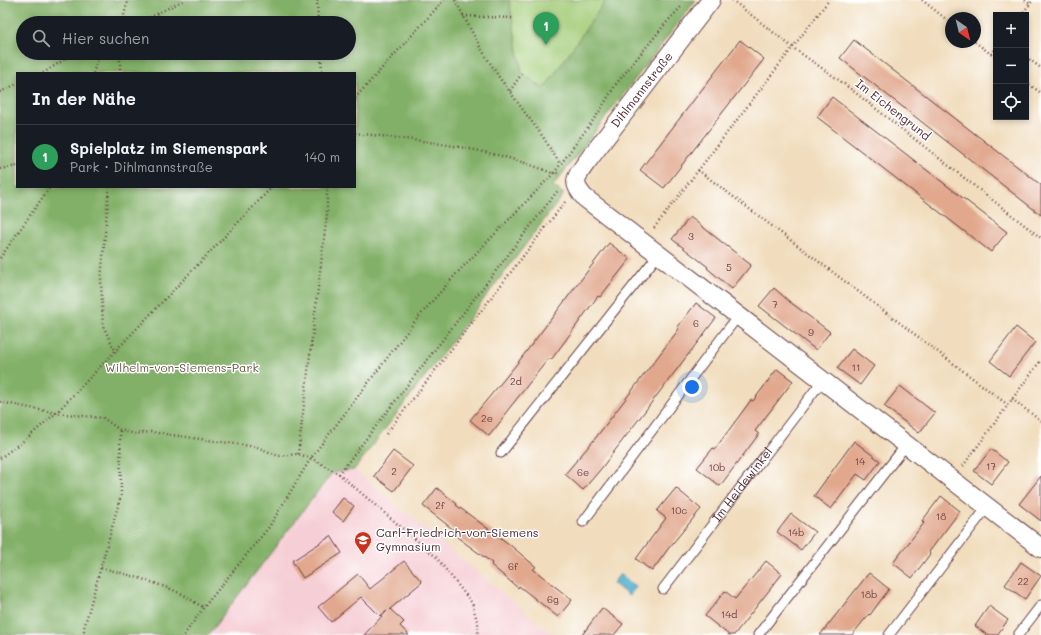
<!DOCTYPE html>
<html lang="de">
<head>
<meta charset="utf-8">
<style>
	body { margin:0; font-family:Mali,sans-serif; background:#20242c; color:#f1f3f6 }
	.controls { position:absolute; right:12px; top:12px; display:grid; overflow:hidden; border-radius:0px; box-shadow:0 2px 6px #0003 }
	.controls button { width:36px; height:36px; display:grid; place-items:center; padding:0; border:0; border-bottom:1px solid #363941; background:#171b24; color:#f1f3f6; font:20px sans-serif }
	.compass { position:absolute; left:945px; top:12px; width:36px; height:36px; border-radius:50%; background:#171b24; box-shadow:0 2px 6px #0003; rotate:145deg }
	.you { position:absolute; left:692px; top:387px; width:14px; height:14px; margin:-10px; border:3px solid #fff; border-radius:50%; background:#1a73e8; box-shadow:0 0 0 6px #1a73e833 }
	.badge { display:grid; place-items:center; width:26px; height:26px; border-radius:50%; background:#0b8043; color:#fff; font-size:13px; font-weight:700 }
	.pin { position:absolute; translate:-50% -33px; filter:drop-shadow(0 1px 2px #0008) }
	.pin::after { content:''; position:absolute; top:21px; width:14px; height:12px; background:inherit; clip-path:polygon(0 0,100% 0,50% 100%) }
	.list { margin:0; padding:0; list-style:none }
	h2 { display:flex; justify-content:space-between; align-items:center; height:52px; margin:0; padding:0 16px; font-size:17px }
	h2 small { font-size:13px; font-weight:400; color:#9ea1a6 }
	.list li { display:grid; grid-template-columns:26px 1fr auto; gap:12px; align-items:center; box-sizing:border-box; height:64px; padding:0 16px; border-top:1px solid #363941 }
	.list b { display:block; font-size:15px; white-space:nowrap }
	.list p { margin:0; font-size:13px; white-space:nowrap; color:#9ea1a6 }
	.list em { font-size:13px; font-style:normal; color:#9ea1a6 }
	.icon { flex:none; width:22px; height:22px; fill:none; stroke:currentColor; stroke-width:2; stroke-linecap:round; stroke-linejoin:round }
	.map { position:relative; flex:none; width:1041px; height:635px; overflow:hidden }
	.search { position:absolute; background:#171b24; box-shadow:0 2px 6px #0003; left:16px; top:16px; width:340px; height:44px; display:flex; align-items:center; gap:10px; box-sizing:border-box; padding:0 14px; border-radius:22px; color:#9ea1a6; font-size:15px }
	.panel { position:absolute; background:#171b24; box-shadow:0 2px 6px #0003; left:16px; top:72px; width:340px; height:116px; border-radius:0px }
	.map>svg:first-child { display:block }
	.built { fill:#f6cfd6 }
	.green { fill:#a3cc78; stroke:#767652 }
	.forest { fill:#82b068; stroke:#66684a; fill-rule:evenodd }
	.water { fill:#51b2cf; stroke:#4e687d }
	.building { fill:#e1a88e }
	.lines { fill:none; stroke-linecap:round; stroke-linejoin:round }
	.service-casing { stroke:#633c41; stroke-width:11 }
	.minor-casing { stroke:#633c41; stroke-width:20 }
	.path { stroke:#633c41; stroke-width:2.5; stroke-dasharray:1 3; stroke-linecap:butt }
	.service { stroke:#fff; stroke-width:9 }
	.minor { stroke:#fff; stroke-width:18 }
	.labels { text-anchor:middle; stroke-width:3; stroke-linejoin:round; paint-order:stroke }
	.number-label { font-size:10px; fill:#704144 }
	.street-label { font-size:12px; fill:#4a1f2b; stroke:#fff }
	.park-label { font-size:12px; fill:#695c46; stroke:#fff }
	.poi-label { font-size:12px; fill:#4a1f2b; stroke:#fff; text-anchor:start }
</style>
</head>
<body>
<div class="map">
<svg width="1041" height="635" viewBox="0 0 1041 635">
	<rect width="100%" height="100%" fill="#fff"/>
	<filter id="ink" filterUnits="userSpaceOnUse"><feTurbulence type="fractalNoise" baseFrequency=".025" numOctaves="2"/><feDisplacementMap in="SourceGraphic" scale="8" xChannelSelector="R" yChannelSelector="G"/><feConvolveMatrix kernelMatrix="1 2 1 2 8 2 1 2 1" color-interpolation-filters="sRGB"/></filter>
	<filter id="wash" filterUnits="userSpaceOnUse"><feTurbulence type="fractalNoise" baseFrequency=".012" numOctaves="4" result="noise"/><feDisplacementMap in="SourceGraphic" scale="16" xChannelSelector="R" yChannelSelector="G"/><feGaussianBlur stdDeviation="0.9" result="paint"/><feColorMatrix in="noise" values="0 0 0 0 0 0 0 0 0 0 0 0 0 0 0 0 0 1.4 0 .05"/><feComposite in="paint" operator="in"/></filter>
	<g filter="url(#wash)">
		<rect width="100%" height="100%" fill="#f1ddbd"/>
		<path class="built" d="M354,470L553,635H208L332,472Z"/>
		<path class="green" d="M509,0H606L544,89L522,73Z"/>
		<path class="forest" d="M0,0H509L522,73L544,89L606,0H696L553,186L564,194L354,470L332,473L208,635H0ZM23,23H349V53H23ZM17,73H355V187H17Z"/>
		<path class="water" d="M620,574L636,587L629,596L613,583Z"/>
		<g id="blocks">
			<g class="building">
				<path d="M740,40L764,59L664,188L640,170Z"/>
				<path d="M854,40L1041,185V215L840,58Z"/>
				<path d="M832,97L1007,232L991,252L817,117Z"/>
				<path d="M690,217L751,265L732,289L707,268L708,267L672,239Z"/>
				<path d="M609,243L630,259L600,297L598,296L551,360L549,358L504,415L505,416L489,436L470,420L516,365Z"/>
				<path d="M774,288L790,302L830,332L816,350L759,306Z"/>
				<path d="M696,303L716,318L600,470L583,490L565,474L594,440L627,397L679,329L677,328Z"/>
				<path d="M1016,327L1035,342L1009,376L990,361Z"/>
				<path d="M852,349L874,366L860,385L837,368Z"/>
				<path d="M777,369L793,381L755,431L759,434L720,486L697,468L713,448L715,449L751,400L753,401Z"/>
				<path d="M900,386L935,413L919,433L884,406Z"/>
				<path d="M854,441L880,461L866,480L857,474L831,509L814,496Z"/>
				<path d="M991,449L1008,462L991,484L974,471Z"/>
				<path d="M393,451L413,466L394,491L374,476Z"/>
				<path d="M1041,476V521L1019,504Z"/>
				<path d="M437,488L457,504L456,505L509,544L536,567L533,569L572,600L558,617L519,586L518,588L491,565L492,563L457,537L459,534L423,506Z"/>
				<path d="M676,488L701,509L668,549L652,571L636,559L666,518L657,511Z"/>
				<path d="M941,496L960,511L929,552L930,554L912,578L893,563L924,523L922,521Z"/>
				<path d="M343,498L354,506L343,521L332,512Z"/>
				<path d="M791,514L815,532L801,550L777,532Z"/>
				<path d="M331,536L342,553L303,578L292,561Z"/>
				<path d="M404,561L422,582L390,609L404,622L400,626L409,635H364L387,611L380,616L361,597L331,622L318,607L358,574L370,589Z"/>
				<path d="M766,561L782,574L734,635H729L705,616L725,591L735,599Z"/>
				<path d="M1021,562L1041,576L1025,599L1005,585Z"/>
				<path d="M869,573L889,589L870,615L869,614L852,635H820Z"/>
				<path d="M989,606L1008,620L997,635H987L975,626Z"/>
				<path d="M602,608L623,624L614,635H582Z"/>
			</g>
		</g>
	</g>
	<g filter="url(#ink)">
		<use href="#blocks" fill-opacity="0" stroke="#633c41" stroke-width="1"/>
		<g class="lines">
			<g class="service-casing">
				<g id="service">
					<path d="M501,453L658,255"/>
					<path d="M583,522L738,316"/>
					<path id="s1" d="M663,589L822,381"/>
					<path d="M758,635L906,445"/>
					<path d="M889,635L988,506"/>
					<path d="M1018,635L1041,605"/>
				</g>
			</g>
			<g class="minor-casing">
				<path id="minor" d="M711,0L586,163C575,179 571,182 585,198L1041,548"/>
			</g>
			<g class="path">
				<path d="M317,0L318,23"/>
				<path d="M455,0L480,47L499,77L543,137L560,164"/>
				<path d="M732,0L792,47L843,83L1041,238"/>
				<path d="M922,0L951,23"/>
				<path d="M1025,0L1030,4L1033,0"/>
				<path d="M1021,15L1030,4"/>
				<path d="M463,16L512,18"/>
				<path d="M118,23L122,18"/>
				<path d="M122,23L128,0"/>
				<path d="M139,23L184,0"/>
				<path d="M975,42L996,58"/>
				<path d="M321,53L322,73"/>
				<path d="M991,54L996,47"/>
				<path d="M1026,57L1041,68"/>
				<path d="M43,73L75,53"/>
				<path d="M93,73L100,53"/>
				<path d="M120,73V53"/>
				<path d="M1026,82L1041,93"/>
				<path d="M510,91L522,73"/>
				<path d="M0,92L17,84"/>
				<path d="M355,98L444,0"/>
				<path d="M355,133C422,141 491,147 554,174"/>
				<path d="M0,169L17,166"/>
				<path d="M698,170L1008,405"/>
				<path d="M554,173L597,115L616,84L666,23L681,7"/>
				<path d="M109,187L101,280L103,326L116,352"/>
				<path d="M654,228L829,0"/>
				<path d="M0,258L50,187"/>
				<path d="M1012,399L1041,421"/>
				<path d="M0,402L56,413L103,418L120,430L135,434L151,432L257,447L279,456L298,454L311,458L339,474L436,557L472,603L478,624V635"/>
				<path d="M386,434L565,202"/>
				<path d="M298,454L327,214V187"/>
				<path d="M0,458L26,439L56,413L272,187"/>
				<path d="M963,466L1041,360"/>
				<path d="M339,474L559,189"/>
				<path d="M101,568C128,574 154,582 180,593C189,597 195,604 204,607"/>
				<path d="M84,635V628L121,495L120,430"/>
				<path d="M184,635L204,607L269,527L311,458L416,320L457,273L554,173H560"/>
			</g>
			<use href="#service" class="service"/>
			<use href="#minor" class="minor"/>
		</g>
	</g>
	<defs>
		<g id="school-pin" transform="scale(0.9)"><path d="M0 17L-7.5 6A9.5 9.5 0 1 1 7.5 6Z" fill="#c8321e" stroke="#fff"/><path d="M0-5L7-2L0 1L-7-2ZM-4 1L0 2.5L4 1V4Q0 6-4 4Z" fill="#fff"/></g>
	</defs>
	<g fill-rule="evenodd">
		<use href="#school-pin" x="363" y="540"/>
	</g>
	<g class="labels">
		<g class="number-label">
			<text x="691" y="240">3</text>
			<text x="729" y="271">5</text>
			<text x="775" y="308">7</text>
			<text x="696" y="327">6</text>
			<text x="811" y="336">9</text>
			<text x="856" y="371">11</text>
			<text x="516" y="385">2d</text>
			<text x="487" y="422">2e</text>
			<text x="860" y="465">14</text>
			<text x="991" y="470">17</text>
			<text x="717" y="471">10b</text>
			<text x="394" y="475">2</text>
			<text x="583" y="476">6e</text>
			<text x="440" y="509">2f</text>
			<text x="679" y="514">10c</text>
			<text x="941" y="520">18</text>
			<text x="796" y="536">14b</text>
			<text x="513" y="570">6f</text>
			<text x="1023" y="585">22</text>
			<text x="869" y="598">18b</text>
			<text x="553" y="603">6g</text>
			<text x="729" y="618">14d</text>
		</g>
		<g class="street-label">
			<text transform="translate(642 90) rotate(-52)" y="4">Dihlmannstraße</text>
			<text transform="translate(893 110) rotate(38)" y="4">Im Eichengrund</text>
			<text dy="4" stroke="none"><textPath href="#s1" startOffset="131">Im Heidewinkel</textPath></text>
		</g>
		<g class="park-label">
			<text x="182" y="372">Wilhelm-von-Siemens-Park</text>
		</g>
		<g class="poi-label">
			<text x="376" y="537">Carl-Friedrich-von-Siemens<tspan x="376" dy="14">Gymnasium</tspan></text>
		</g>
	</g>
</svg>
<div class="controls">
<button>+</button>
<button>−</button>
<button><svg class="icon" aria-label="locate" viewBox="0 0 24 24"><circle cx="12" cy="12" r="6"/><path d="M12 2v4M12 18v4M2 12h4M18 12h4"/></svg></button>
</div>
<svg class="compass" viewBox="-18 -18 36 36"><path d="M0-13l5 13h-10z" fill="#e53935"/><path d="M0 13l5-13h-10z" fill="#9ea1a6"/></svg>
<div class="you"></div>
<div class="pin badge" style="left:546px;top:45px;background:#2e9e5b">1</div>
<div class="search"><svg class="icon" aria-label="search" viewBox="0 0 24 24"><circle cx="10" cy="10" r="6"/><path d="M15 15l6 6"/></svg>Hier suchen</div>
<section class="panel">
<h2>In der Nähe<small></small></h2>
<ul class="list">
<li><span class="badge" style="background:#2e9e5b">1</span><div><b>Spielplatz im Siemenspark</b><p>Park · Dihlmannstraße</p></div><em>140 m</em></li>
</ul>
</section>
</div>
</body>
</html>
